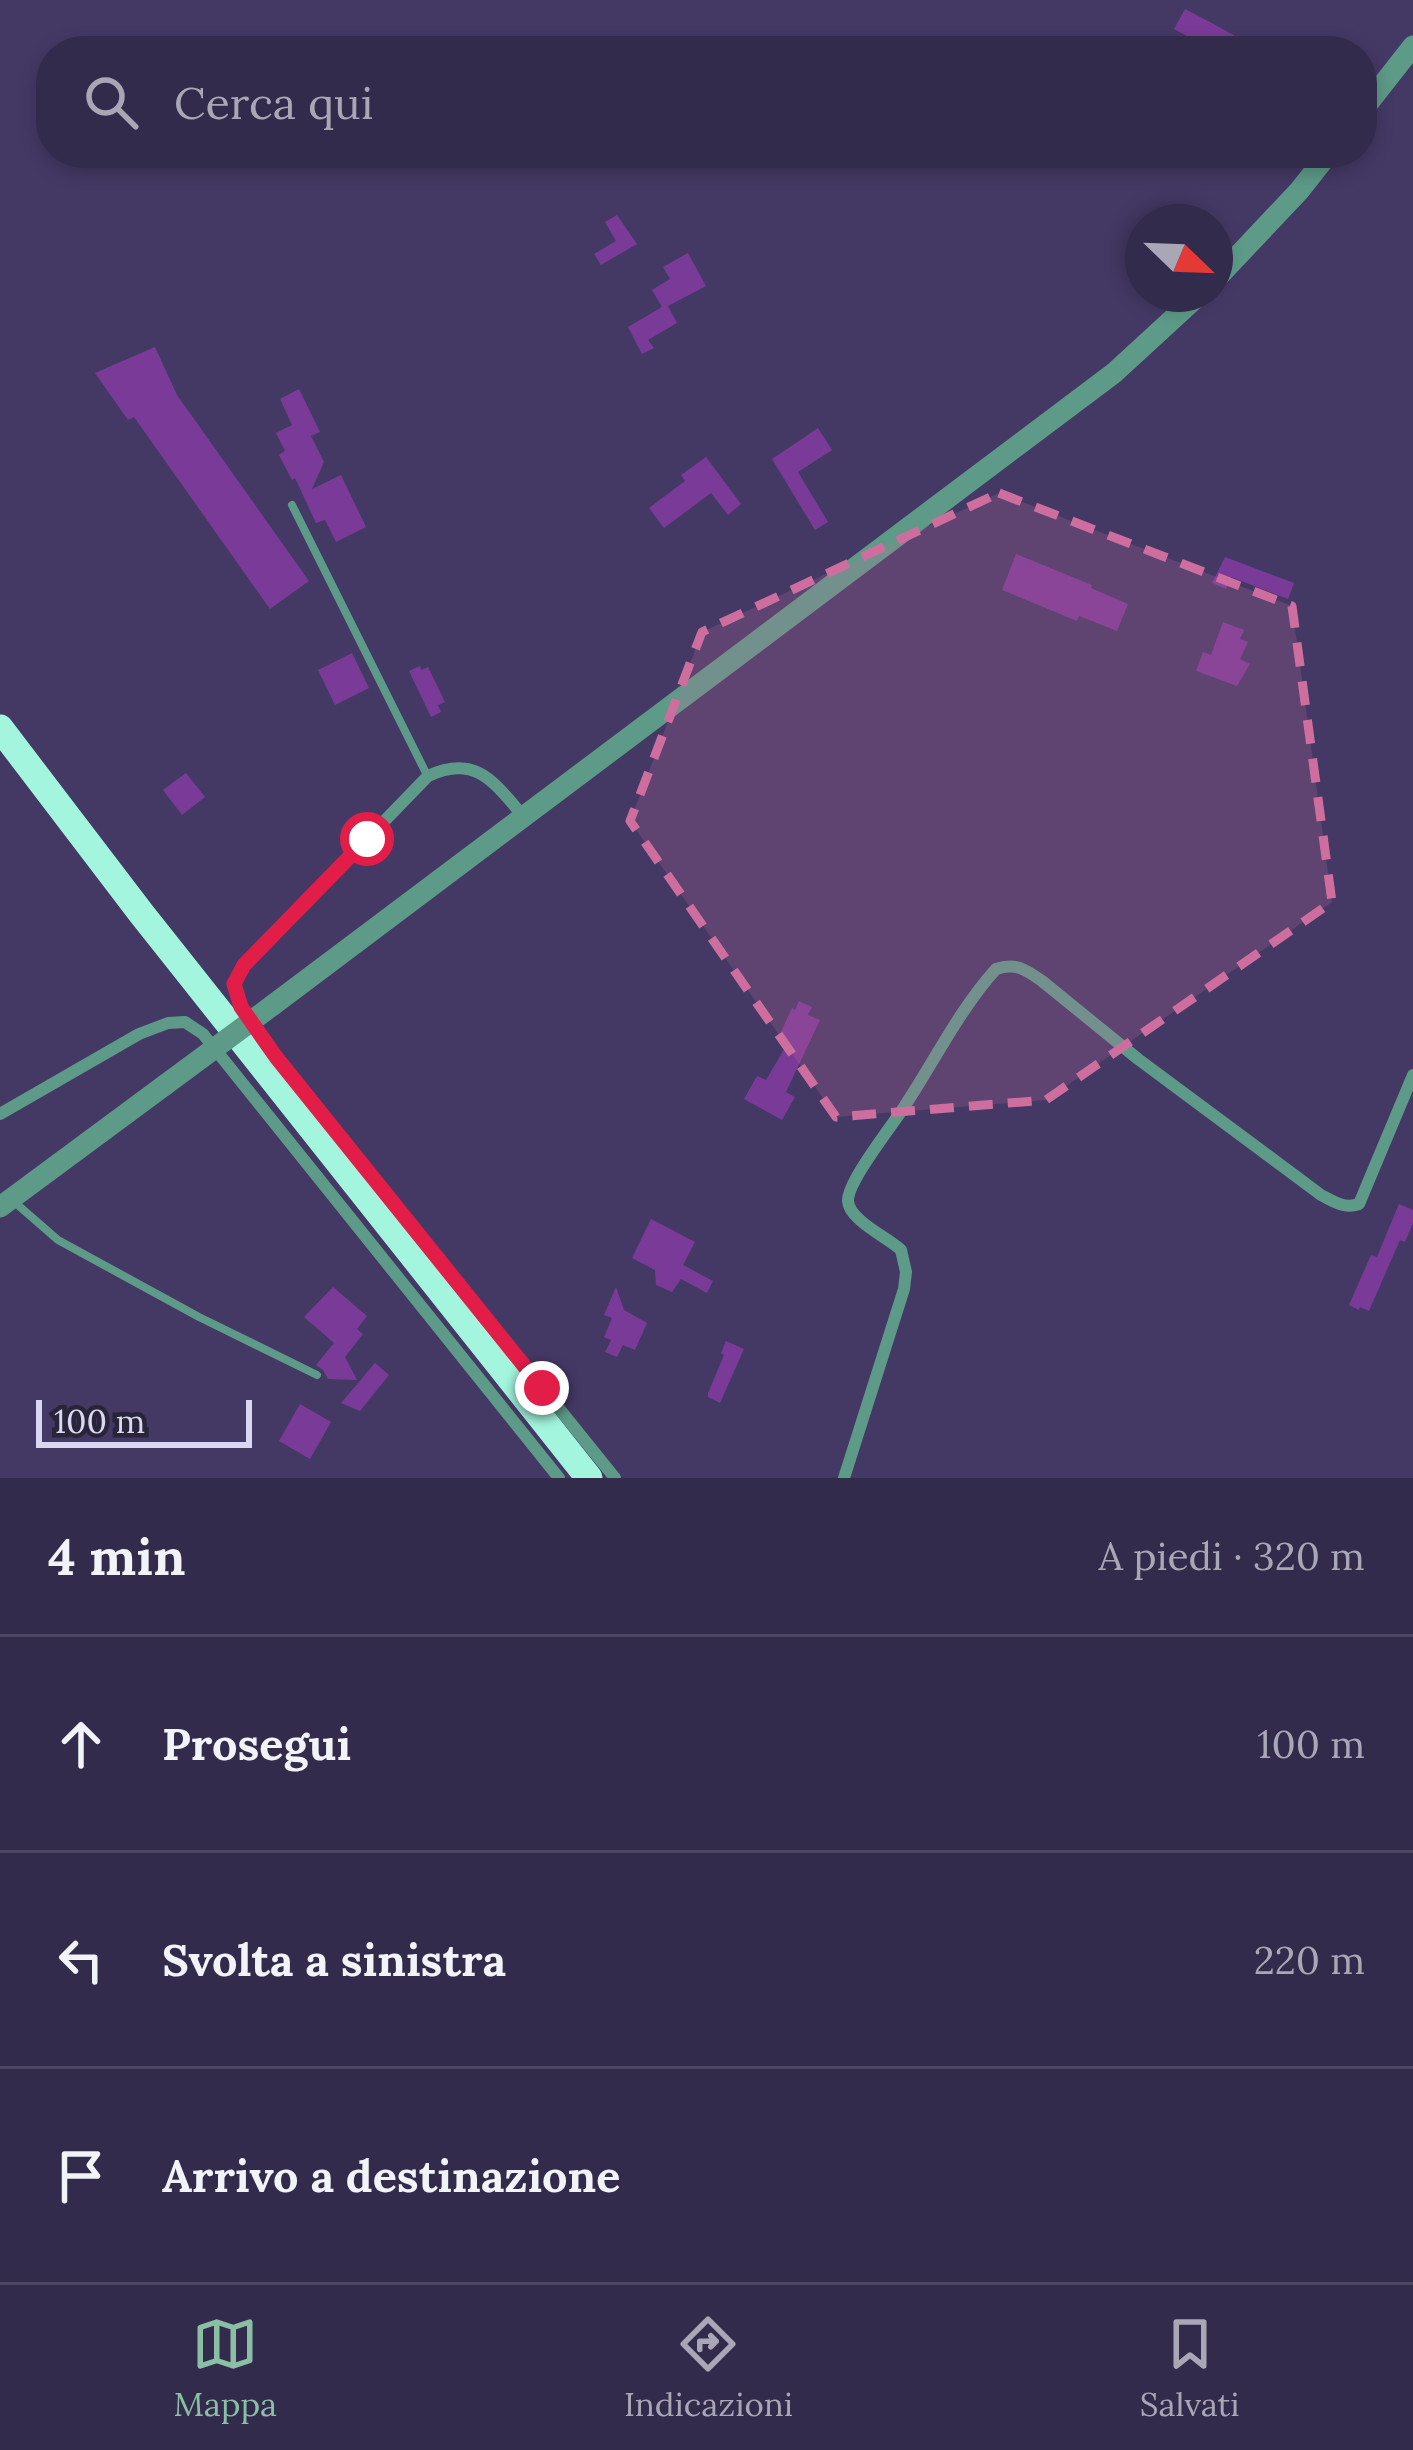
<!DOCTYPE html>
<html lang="it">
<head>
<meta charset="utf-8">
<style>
	body { margin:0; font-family:Lora,serif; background:#3b3353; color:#f1f3f6 }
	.compass { position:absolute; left:1125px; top:204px; width:108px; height:108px; border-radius:50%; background:#332b4c; box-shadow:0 6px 18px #0003; rotate:113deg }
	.scale { position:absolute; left:36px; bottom:30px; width:216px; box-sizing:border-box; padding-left:12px; border:6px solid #dbd6f1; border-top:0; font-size:33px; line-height:42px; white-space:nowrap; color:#dbd6f1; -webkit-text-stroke:9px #292539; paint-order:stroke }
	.stop { position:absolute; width:36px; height:36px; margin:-27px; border:9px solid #e11d48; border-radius:50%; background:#fff }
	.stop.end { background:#e11d48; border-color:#fff; box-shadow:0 3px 12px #0008 }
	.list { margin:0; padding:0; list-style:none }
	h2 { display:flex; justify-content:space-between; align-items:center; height:156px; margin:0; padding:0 48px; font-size:51px }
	h2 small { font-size:39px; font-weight:400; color:#a9a7b5 }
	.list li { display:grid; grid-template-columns:78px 1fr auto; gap:36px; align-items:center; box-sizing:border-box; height:216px; padding:0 48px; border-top:3px solid #4e4764 }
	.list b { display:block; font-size:45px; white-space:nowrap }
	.list em { font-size:39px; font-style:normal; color:#a9a7b5 }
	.icon { flex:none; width:66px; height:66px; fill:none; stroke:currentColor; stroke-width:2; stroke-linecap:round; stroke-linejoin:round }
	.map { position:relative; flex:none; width:1413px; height:1478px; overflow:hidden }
	.search { position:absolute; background:#332b4c; box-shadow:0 6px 18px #0003; left:36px; right:36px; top:36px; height:132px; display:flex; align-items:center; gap:30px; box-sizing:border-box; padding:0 42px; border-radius:48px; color:#a9a7b5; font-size:45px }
	.sheet { height:804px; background:#332b4c }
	nav { display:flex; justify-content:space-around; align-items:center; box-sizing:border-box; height:168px; border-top:3px solid #4e4764; background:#332b4c; font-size:33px; color:#a9a7b5 }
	nav a { display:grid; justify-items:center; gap:6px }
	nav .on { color:#8abfa5 }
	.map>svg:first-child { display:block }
	.building { fill:#7a3b98 }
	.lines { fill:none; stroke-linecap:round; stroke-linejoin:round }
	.service { stroke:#5d9a88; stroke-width:8 }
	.minor { stroke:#5d9a88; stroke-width:12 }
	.tertiary { stroke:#5d9a88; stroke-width:21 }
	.trunk { stroke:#a3f5de; stroke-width:27 }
	.tertiary-bridge { stroke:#5d9a88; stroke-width:21 }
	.route { stroke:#e11d48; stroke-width:15 }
	.marked { fill:#cd6e9e; fill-opacity:0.2; stroke:#cd6e9e; stroke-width:9; stroke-dasharray:24 15; stroke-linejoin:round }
</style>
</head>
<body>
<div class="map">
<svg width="1413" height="1478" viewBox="0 0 1413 1478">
	<rect width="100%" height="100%" fill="#443965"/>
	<g class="building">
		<path d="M1185,9L1210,22L1262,51H1214L1174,29Z"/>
		<path d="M617,215L637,244L601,265L594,254L616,241L605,222Z"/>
		<path d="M688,253L706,286L668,306L677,323L648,340L654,348L642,354L628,327L662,307L652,290L670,279L663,267Z"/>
		<path d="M155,347L177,395L309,581L270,609L134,417L128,420L95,373Z"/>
		<path d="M299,389L320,432L311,436L324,462L312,489L341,475L366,527L336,542L325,520L316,523L295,478L292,480L279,455L285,451L276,433L292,425L280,399Z"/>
		<path d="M818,428L832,450L798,472L828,522L815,530L772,459Z"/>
		<path d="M706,457L741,504L728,515L711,493L664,528L649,508L685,481L681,475Z"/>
		<path d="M1016,554L1092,585L1091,588L1128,604L1117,631L1079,616L1077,621L1002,590Z"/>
		<path d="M1225,557L1294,583L1288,599L1231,577L1226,589L1212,583Z"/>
		<path d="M1223,622L1244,630L1240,639L1248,642L1240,659L1250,664L1237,686L1196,671L1203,652L1211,655Z"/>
		<path d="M352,653L369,688L335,705L318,670Z"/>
		<path d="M420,666L421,670L428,667L445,702L438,705L441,712L431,717L409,671Z"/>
		<path d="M186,773L205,797L182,815L163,790Z"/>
		<path d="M799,1001L812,1007L808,1015L820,1020L786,1092L795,1097L782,1120L744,1099L757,1076L766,1080L789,1041L779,1036L792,1008L795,1010Z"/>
		<path d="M1399,1204L1413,1210V1223L1405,1242L1400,1240L1369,1311L1360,1307L1359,1310L1349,1305L1371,1255L1377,1257Z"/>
		<path d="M651,1219L695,1242L683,1265L713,1281L707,1293L681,1279L672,1292L656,1285L655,1270L632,1258Z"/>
		<path d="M333,1287L367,1316L357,1329L363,1334L345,1357L357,1380L328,1379L323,1370L316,1365L334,1343L304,1317Z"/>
		<path d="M616,1287L624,1310L647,1323L635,1350L623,1345L617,1357L605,1352L611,1340L604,1337L612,1318L604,1315Z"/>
		<path d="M726,1341L744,1349L720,1403L708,1397V1393L724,1355L721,1353Z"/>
		<path d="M375,1363L389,1375L360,1411L341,1403Z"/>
		<path d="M300,1404L331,1422L310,1459L279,1441Z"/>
	</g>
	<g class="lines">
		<g class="service">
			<path d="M292,505L427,775"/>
			<path d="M12,1200L58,1240L199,1317L317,1375"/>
		</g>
		<g class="minor">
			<path d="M525,818C495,784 477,753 428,776L245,965L234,984L241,1007L276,1057L615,1478"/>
			<path d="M0,1114L139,1034L168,1023L185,1022L203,1034L559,1478"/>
			<path d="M844,1478L904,1289L906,1272L901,1250C887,1237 849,1220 848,1201C847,1182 892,1126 904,1107C934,1062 959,1010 996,969C1016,962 1026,970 1042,981L1138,1059L1321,1195C1334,1202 1344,1209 1359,1204L1413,1075"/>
		</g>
		<g class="tertiary">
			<path d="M1362,111L1413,46"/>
			<path d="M1215,280L1299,191L1329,153"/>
			<path d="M273,1005L1114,373L1200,294"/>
			<path d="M0,1207L165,1085"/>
		</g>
		<path class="trunk" d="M0,728L141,913L589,1478"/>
		<path class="tertiary-bridge" d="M165,1085L273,1005"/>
	</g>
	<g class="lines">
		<path class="route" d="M367,839L244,965L234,984L241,1007L276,1057L542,1388"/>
	</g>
	<path class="marked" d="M999,493L1292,606L1332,902L1046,1100L836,1117L630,821L702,632Z"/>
</svg>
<svg class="compass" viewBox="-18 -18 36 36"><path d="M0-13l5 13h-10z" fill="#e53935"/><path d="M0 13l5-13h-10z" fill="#a9a7b5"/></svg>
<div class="scale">100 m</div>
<div class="stop" style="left:367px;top:839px"></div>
<div class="stop end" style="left:542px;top:1388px"></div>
<div class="search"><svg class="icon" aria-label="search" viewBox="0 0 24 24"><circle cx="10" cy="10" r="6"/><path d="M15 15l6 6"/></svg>Cerca qui</div>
</div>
<section class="sheet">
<h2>4 min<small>A piedi · 320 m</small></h2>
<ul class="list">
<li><svg class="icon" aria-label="ahead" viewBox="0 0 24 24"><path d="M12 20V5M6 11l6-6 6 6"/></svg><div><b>Prosegui</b></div><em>100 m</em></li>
<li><svg class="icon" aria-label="left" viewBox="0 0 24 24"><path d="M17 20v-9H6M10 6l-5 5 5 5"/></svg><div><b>Svolta a sinistra</b></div><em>220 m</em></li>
<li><svg class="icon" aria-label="arrive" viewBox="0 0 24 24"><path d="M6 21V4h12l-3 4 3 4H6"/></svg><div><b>Arrivo a destinazione</b></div></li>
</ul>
</section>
<nav>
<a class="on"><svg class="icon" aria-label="map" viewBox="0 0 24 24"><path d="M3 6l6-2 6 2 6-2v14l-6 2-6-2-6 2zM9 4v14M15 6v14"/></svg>Mappa</a>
<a><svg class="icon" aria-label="directions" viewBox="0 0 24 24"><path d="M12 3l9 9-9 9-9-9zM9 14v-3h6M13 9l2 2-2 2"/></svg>Indicazioni</a>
<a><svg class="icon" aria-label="saved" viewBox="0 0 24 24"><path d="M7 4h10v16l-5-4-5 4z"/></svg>Salvati</a>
</nav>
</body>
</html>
